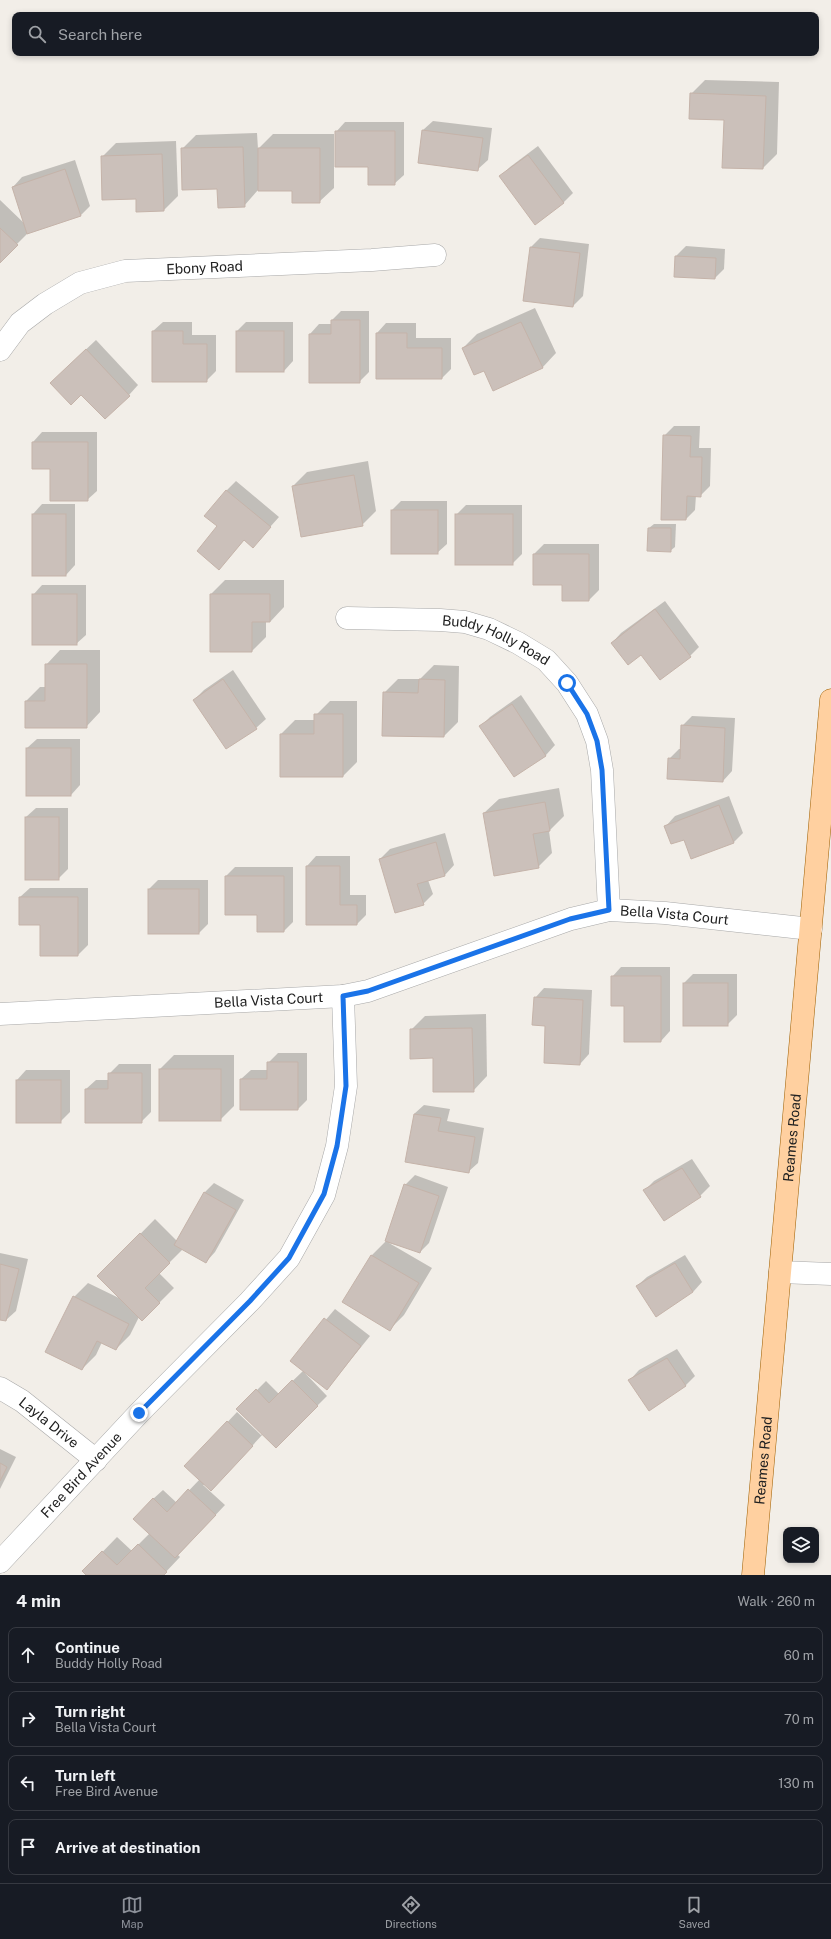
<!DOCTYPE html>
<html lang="en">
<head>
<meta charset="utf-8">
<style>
	body { margin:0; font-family:"Public Sans",sans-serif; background:#20242c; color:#f1f3f6 }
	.controls { position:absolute; right:12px; bottom:12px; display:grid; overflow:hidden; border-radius:8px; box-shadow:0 2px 6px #0003 }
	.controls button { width:36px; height:36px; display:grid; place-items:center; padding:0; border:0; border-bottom:1px solid #363941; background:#171b24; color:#f1f3f6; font:20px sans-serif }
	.stop { position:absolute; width:12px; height:12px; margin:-9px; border:3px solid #1a73e8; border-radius:50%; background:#fff }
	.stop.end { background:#1a73e8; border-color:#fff; box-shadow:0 1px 4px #0008 }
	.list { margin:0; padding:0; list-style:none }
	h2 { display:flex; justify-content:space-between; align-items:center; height:52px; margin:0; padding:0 16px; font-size:17px }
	h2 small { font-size:13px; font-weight:400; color:#9ea1a6 }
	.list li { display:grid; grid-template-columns:26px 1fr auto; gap:12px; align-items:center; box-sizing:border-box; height:56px; margin:0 8px 8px; padding:0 8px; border:1px solid #363941; border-radius:8px }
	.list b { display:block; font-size:15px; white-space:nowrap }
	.list p { margin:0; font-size:13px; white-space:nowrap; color:#9ea1a6 }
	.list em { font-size:13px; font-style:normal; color:#9ea1a6 }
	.icon { flex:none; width:22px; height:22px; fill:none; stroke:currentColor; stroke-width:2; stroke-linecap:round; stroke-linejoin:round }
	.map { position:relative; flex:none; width:831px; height:1575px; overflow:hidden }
	.search { position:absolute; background:#171b24; box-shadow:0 2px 6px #0003; left:12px; right:12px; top:12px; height:44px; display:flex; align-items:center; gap:10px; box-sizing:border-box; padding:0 14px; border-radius:8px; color:#9ea1a6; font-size:15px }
	.sheet { height:308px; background:#171b24 }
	nav { display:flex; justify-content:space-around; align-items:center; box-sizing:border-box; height:56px; border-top:1px solid #363941; background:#171b24; font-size:11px; color:#9ea1a6 }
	nav a { display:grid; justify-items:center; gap:2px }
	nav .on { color:#8c9099 }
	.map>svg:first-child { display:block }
	.shadow { fill:#0003 }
	.building { fill:#cbc0ba; stroke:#c5b3a9 }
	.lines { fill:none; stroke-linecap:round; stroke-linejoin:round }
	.minor-casing { stroke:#a8a8a8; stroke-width:23 }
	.major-casing { stroke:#9f5f00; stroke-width:23 }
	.minor { stroke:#fff; stroke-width:22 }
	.major { stroke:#ffd0a0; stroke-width:22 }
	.route { stroke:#1a73e8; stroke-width:5 }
	.labels { text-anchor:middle; stroke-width:3; stroke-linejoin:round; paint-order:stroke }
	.street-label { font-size:14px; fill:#212121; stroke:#fff }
</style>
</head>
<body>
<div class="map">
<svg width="831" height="1575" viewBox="0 0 831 1575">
	<rect width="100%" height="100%" fill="#f2eee8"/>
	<g class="shadow">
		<path d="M705,80L779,82L777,154L763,168L725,119L691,94Z"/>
		<path d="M433,121L492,128L488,160L478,169L419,162L423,130Z"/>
		<path d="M345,122H404V175L394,184L369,166L336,132Z"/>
		<path d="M257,133L258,149L273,134H334V188L319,202L293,190H258L244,206L182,149L196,135Z"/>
		<path d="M176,141L178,196L164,210L137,198L102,157L116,143Z"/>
		<path d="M538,146L573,193L563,203L500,177L510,167Z"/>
		<path d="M75,160L90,206L80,216L29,232L0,261V200L25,224L13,187L22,177Z"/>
		<path d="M540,238L589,244L583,296L573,306L531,247Z"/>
		<path d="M686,246L725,249L724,269L715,278L675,276L676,256Z"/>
		<path d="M535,308L556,353L542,368L484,370L463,348L477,334Z"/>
		<path d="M341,311H369V372L359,382H310V334L319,324H332V320Z"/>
		<path d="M163,322H192V335H216V371L206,381L153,331Z"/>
		<path d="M246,322H293V361L284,371L237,331Z"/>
		<path d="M386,323H416V338H451V369L442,378L377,333Z"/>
		<path d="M96,340L138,385L129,395L61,373Z"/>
		<path d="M674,426H700L699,448H711L710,486L700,496L696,495L695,510L686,519L664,436Z"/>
		<path d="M42,432H97V491L87,500L51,468L33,442Z"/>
		<path d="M368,461L376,511L362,525L293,486L307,472Z"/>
		<path d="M236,481L279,517L253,546L245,539L219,568V526L226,491Z"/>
		<path d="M401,501H447V544L437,553L392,510Z"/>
		<path d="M42,504H75V565L66,575H33V514Z"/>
		<path d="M466,505H522V554L512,564L456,515Z"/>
		<path d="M654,524H676L675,547L670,551L649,528Z"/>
		<path d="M544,544H599V590L589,600L563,584H534V554Z"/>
		<path d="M225,580H284V607L270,622H266V637L252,651H211V594Z"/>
		<path d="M42,585H86V635L76,644L33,595Z"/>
		<path d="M665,601L699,647L690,656L642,653L612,643L621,633Z"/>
		<path d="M60,650H100V712L86,727L26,701L40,687H46V665Z"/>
		<path d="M434,665L459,666L458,722L444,736L384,693L398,679H420Z"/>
		<path d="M233,670L266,719L256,728L194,700L204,690Z"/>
		<path d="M521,695L555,745L546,755L515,776L481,726L490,717Z"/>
		<path d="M330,701H357V762L343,776L281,734L295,720H316V715Z"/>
		<path d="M692,716L735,718L732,771L723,781L669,759L679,749H681L682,726Z"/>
		<path d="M37,739H80V785L71,795L27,748Z"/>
		<path d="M559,788L564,816L549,831L552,853L538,867L484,813L499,799Z"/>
		<path d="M729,796L743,833L733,843L684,838L666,826L675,816Z"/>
		<path d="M36,808H68V869L58,879L26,817Z"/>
		<path d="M445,833L454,865L445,875L428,880L433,894L423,904L380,859L390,849Z"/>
		<path d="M316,856H350V895H366V915L357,924H307V866Z"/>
		<path d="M235,867H293V922L284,931L258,914L226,876Z"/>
		<path d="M158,880H208V924L199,933L149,889Z"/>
		<path d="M30,888H88V945L78,955L41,924L20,897Z"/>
		<path d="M621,967H670V1031L661,1041L625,1005L612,977Z"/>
		<path d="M693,974H737V1015L727,1025L684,983Z"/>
		<path d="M544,988L592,990L589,1054L580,1064L546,1025L535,998Z"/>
		<path d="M486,1014L487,1076L473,1091L434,1057L411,1030L425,1016Z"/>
		<path d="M278,1053H307V1100L298,1109L241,1079L251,1070H268V1063Z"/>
		<path d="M174,1055H234V1106L220,1120H160V1069Z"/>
		<path d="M119,1064H151V1112L141,1122L86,1089L96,1080H109V1074Z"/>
		<path d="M26,1070H70V1112L60,1122L17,1080Z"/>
		<path d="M424,1105L450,1109L447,1121L484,1128L478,1163L468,1172L414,1114Z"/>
		<path d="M692,1159L710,1186L700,1196L664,1220L645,1190L654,1181Z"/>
		<path d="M415,1175L448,1187L429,1243L420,1252L389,1243L432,1268L404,1315L390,1329L344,1302L372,1255L386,1241L405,1185Z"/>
		<path d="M214,1183L244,1200L215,1252L206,1262L183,1249L159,1273L174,1288L142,1320L139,1317L130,1335L116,1349L102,1342L96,1355L82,1369L74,1297L88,1283L121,1299L99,1276L155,1219L177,1241L204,1193Z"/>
		<path d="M0,1253L28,1259L16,1311L6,1320L0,1319Z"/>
		<path d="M685,1255L702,1282L693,1292L637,1286L647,1277Z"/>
		<path d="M335,1309L370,1336L327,1389L291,1361Z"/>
		<path d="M677,1349L695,1376L685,1386L630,1380L639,1370Z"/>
		<path d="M303,1371L327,1396L276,1447L263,1434L221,1480L203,1485L225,1505L178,1555L180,1557L163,1575H88L84,1571L117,1537L132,1551L150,1533L153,1499L163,1490L177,1503L200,1479L186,1466L237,1412L261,1435L263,1433L238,1409L266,1381L279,1394Z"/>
		<path d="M0,1449L16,1457L0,1489Z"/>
	</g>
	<g class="building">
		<path d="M690,93L766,96L763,169L722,168L724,120L689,119Z"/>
		<path d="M422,130L483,138L478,171L418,163Z"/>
		<path d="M335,131H395V185H368V167H335Z"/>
		<path d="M243,147L245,207L218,208L217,189L182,190L181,148Z"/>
		<path d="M258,148H320V203H292V191H258Z"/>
		<path d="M162,154L164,211L136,212V199L102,200L101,156Z"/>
		<path d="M528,155L564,203L535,225L499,176Z"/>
		<path d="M65,169L81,216L27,234L12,187Z"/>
		<path d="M0,228L18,245L0,263Z"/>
		<path d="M530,247L580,253L573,307L523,301Z"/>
		<path d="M675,256L716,258L715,279L674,277Z"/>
		<path d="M331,320H360V383H309V334H331Z"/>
		<path d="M521,322L543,368L493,391L484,371L474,375L462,348Z"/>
		<path d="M152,331H183V344H207V382H152Z"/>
		<rect x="236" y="331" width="48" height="41"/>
		<path d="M376,333H407V348H442V379H376Z"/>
		<path d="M86,349L130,396L105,419L81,395L71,405L50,383Z"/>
		<path d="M663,435L691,436L690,457H702L701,497L687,496L686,520H661Z"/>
		<path d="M32,442H88V501H50V469H32Z"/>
		<path d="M354,475L363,526L301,537L292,486Z"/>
		<path d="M226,490L271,527L253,548L244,540L219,570L197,551L217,526L204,516Z"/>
		<rect x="391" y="510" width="47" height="44"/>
		<rect x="32" y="514" width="34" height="62"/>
		<rect x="455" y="514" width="58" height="51"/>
		<path d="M648,528H671V552L647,551Z"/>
		<path d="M533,554H589V601H562V585H533Z"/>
		<rect x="32" y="594" width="45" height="51"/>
		<path d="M210,594H270V622H252V652H210Z"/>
		<path d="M655,609L691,657L660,680L641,655L628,665L611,643Z"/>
		<path d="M45,664H87V728H25V701H45Z"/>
		<path d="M223,679L257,729L226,749L193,700Z"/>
		<path d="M419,679L445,680L444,737L382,736L383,692L418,693Z"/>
		<path d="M512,704L546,756L514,777L479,726Z"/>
		<path d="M314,714H343V777H280V734H314Z"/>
		<path d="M681,725L725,728L723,782L667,779L668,758L680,759Z"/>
		<rect x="26" y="748" width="45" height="48"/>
		<path d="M545,802L550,831L533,834L539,868L494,876L483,813Z"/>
		<path d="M719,805L734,843L691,859L684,840L671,844L664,826Z"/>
		<rect x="25" y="817" width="34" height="63"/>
		<path d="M436,842L445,876L417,884L424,905L395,913L379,859Z"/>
		<path d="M306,866H340V905H357V925H306Z"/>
		<path d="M225,876H284V932H257V915H225Z"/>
		<rect x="148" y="889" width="51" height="45"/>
		<path d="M19,897H78V956H40V925H19Z"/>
		<path d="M611,976H661V1042H624V1006H611Z"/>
		<rect x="683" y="983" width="45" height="43"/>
		<path d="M534,997L583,1000L580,1065L544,1063L545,1026L532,1025Z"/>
		<path d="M472,1028L474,1092H433V1058L410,1059V1029Z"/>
		<path d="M267,1062H298V1110H240V1079H267Z"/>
		<rect x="159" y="1069" width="62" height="52"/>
		<path d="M108,1073H142V1123H85V1089H108Z"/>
		<rect x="16" y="1080" width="45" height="43"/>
		<path d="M414,1114L441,1118L438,1131L475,1137L469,1173L405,1162Z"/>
		<path d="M682,1168L701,1197L664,1221L643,1190Z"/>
		<path d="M404,1184L439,1196L420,1253L385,1241Z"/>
		<path d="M204,1192L236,1210L206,1263L174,1245Z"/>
		<path d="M140,1233L170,1263L145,1288L160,1303L142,1321L97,1276Z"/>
		<path d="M371,1255L419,1283L390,1331L342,1302Z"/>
		<path d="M675,1263L693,1292L656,1317L636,1286Z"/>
		<path d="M0,1264L19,1269L6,1321L0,1320Z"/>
		<path d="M73,1296L129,1324L116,1350L97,1341L82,1370L45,1352Z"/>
		<path d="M324,1318L361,1346L327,1390L290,1361Z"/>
		<path d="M667,1358L686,1386L649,1411L628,1380Z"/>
		<path d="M292,1380L318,1406L276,1448L236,1409L256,1389L269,1403Z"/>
		<path d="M227,1421L253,1446L211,1491L184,1466Z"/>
		<path d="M0,1463L7,1467L0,1481Z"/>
		<path d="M188,1489L216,1515L175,1558L133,1519L153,1498L167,1512Z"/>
		<path d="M138,1544L167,1572L164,1575H86L82,1571L102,1551L117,1565Z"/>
	</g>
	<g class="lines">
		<g class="minor-casing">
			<g id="minor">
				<path id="s1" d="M0,350L20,323L45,304L80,283L125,271L372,260L435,255"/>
				<path id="s2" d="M347,618L440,620L465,622L489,629L518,643L546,660L567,683L587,714L597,741L602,770L609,910"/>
				<path id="s3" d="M0,1014L343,996L368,991L571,919L609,910L665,913L811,929"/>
				<path d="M780,1272L831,1274"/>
				<path id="s4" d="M0,1388L22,1401L96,1460"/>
				<path id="s5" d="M0,1562L139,1413L250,1301L289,1258L324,1195L337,1146L346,1086L343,996"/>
			</g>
		</g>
		<g class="major-casing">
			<g id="major">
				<path id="s6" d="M753,1575L831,700"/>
			</g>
		</g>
		<use href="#minor" class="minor"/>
		<use href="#major" class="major"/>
	</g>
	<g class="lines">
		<path class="route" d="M139,1413L250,1301L289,1258L324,1194L337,1146L346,1086L343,996L368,991L570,919L609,910L602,770L597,741L587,714L567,683"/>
	</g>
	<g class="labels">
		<g class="street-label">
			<text dy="5" stroke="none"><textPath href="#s1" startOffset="232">Ebony Road</textPath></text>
			<text dy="5" stroke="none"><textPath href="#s2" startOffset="153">Buddy Holly Road</textPath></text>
			<text dy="5" stroke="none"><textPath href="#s3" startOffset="689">Bella Vista Court</textPath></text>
			<text dy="5" stroke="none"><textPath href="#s3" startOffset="269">Bella Vista Court</textPath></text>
			<text dy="5" stroke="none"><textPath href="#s6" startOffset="439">Reames Road</textPath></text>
			<text dy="5" stroke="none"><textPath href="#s4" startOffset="60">Layla Drive</textPath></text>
			<text dy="5" stroke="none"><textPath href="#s6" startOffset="115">Reames Road</textPath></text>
			<text dy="5" stroke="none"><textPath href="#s5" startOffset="119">Free Bird Avenue</textPath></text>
		</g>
	</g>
</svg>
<div class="controls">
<button><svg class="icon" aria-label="layers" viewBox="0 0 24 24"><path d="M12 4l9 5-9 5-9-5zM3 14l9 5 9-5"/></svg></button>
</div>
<div class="stop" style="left:567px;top:683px"></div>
<div class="stop end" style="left:139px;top:1413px"></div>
<div class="search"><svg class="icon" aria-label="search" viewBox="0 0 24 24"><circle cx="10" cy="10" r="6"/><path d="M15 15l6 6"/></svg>Search here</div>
</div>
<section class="sheet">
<h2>4 min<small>Walk · 260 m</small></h2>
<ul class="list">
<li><svg class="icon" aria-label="ahead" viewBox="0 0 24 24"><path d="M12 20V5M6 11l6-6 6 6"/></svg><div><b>Continue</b><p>Buddy Holly Road</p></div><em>60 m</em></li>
<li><svg class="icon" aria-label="right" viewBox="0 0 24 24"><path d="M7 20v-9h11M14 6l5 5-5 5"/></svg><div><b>Turn right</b><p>Bella Vista Court</p></div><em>70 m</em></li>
<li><svg class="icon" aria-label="left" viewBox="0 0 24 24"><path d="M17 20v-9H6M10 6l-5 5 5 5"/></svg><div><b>Turn left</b><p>Free Bird Avenue</p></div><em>130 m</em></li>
<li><svg class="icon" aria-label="arrive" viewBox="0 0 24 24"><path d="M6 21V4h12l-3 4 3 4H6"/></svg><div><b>Arrive at destination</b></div></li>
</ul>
</section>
<nav>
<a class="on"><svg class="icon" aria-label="map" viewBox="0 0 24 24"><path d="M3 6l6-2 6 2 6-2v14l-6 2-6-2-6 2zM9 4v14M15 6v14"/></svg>Map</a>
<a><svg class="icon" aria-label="directions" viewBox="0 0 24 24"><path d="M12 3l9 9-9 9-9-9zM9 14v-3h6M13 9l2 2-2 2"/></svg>Directions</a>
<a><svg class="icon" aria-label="saved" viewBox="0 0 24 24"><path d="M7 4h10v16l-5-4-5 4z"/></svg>Saved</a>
</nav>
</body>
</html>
